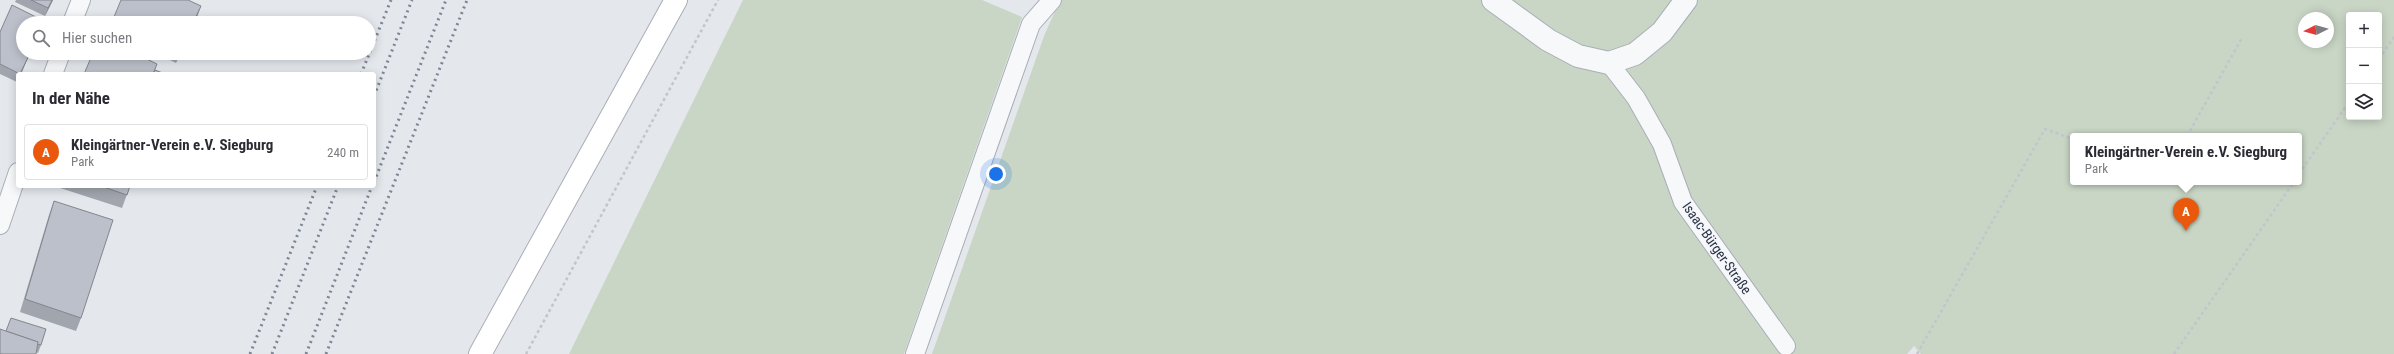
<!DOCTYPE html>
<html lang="de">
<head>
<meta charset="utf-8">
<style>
	body { margin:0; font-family:"Roboto Condensed",sans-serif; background:#f2f2f3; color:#2b2b33 }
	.controls { position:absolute; right:12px; top:12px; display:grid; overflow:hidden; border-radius:4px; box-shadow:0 2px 10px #0003 }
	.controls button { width:36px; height:36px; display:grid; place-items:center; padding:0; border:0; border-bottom:1px solid #e1e1e2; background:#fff; color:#2b2b33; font:20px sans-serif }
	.compass { position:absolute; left:2298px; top:12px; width:36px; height:36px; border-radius:50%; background:#fff; box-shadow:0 2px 10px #0003; rotate:265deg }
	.you { position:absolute; left:996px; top:174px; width:14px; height:14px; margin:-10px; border:3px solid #fff; border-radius:50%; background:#1a73e8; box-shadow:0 0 0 6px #1a73e833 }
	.badge { display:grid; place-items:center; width:26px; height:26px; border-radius:50%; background:#ea580c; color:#fff; font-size:13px; font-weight:700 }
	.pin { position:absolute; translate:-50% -33px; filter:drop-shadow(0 1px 2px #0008) }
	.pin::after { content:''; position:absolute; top:21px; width:14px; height:12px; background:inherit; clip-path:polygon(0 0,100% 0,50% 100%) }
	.popup { position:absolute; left:2070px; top:133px; width:232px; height:52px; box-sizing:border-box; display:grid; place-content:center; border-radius:4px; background:#fff; filter:drop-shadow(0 1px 3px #0005); font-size:13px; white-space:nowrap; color:#7c7c81 }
	.popup b { font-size:15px; color:#2b2b33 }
	.popup::after { content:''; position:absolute; left:50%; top:100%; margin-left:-8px; border:8px solid transparent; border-top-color:#fff }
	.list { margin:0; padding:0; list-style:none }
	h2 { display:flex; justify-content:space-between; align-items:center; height:52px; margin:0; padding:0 16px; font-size:17px }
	h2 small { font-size:13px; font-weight:400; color:#7c7c81 }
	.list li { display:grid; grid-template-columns:26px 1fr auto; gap:12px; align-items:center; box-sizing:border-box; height:56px; margin:0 8px 8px; padding:0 8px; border:1px solid #e1e1e2; border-radius:4px }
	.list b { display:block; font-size:15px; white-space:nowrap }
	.list p { margin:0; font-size:13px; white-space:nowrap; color:#7c7c81 }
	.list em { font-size:13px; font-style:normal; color:#7c7c81 }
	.icon { flex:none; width:22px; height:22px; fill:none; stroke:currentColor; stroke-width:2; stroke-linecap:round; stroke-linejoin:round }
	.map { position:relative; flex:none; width:2394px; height:354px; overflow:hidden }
	.search { position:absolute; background:#fff; box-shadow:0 2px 10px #0003; left:16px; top:16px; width:360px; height:44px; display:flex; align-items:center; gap:10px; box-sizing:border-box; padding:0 14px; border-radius:22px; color:#7c7c81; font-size:15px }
	.panel { position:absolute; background:#fff; box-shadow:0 2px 10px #0003; left:16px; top:72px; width:360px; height:116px; border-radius:4px }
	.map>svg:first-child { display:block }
	.green { fill:#c9d6c5; fill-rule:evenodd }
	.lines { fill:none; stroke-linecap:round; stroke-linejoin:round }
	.service-casing { stroke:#a9aeb7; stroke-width:20 }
	.minor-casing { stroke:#a9aeb7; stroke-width:24 }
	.secondary-casing { stroke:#a9aeb7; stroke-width:24 }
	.path { stroke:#c2c5cb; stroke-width:2.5; stroke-dasharray:3 3; stroke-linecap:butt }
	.service { stroke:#f7f8fa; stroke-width:18 }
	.minor { stroke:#f7f8fa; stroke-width:22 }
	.secondary { stroke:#fff; stroke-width:22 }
	.rail { stroke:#7d8696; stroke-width:3; stroke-dasharray:2 4; stroke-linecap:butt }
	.wall { fill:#a1a5ae }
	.shaded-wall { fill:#83868d }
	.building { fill:#bbc0ca; stroke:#83868d }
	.labels { text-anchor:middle; stroke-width:3; stroke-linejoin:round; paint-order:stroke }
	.street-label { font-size:14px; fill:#2b3445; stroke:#f4f6f9 }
</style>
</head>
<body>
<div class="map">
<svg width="2394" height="354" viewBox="0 0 2394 354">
	<rect width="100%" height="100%" fill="#e4e7ec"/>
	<g class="green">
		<path d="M743,0H982L1022,17L904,354H569Z"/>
		<path d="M1060,0H2394V354H1921L1914,346L1907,354H932L1044,36ZM2349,15H2379V117H2349ZM2304,18H2328V42H2304ZM2073,136H2299V182H2073Z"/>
	</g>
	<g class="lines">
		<g class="service-casing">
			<g id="service">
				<path d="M72,23L81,0"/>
				<path d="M1609,63L1636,98L1662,144L1683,202L1786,346"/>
				<path d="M53,74L61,53"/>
				<path d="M0,225L18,172"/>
				<path d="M915,354L1031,24L1052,0"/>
			</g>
		</g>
		<g class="minor-casing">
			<path id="minor" d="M1493,0L1548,40L1578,56L1609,63L1635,54L1662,32L1686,0"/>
		</g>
		<g class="secondary-casing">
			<path id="secondary" d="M480,354L676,0"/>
		</g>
		<g class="path">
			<path d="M2379,59L2394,37"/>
			<path d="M2187,136L2242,38"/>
			<path d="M2299,174L2349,102"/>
			<path d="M526,354L718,0"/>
			<path d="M1917,354L2045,129L2073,139"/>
			<path d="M2174,354L2294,182"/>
		</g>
		<use href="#service" class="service"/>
		<use href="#minor" class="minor"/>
		<use href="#secondary" class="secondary"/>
		<g class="rail">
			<path d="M361,74L391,0"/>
			<path d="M374,96L412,0"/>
			<path d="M374,182L446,0"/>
			<path d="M250,354L317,186"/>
			<path d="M272,354L338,186"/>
			<path d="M306,354L372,186"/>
			<path d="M326,354L467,0"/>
		</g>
	</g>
	<g class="wall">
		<path d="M16,0H53L45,16L15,2Z"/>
		<path d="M114,17L196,20L195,23H111Z"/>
		<path d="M0,32L30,53L21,74H18V80L17,82L0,74Z"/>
		<path d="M156,53H181L176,63Z"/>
		<path d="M54,186H130L122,208Z"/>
		<path d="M54,201L81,318L76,331L20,312L49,215Z"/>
		<path d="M0,329L41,345L38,353L36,352Z"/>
	</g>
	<g class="shaded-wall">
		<path d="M52,0H53L45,16L48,8Z"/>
		<path d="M201,6L195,23H193Z"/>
		<path d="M30,53L21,74H20Z"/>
	</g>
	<g class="building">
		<path d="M31,0H52L48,8Z"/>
		<path d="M121,0H188L201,6L193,23H127L114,17Z"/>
		<path d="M12,5L44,21L43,23H23V53H30L20,74L0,64V32Z"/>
		<path d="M93,53H134L157,64L153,74H84Z"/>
		<path d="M155,70L165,74H153Z"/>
		<path d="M101,186H130L127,195Z"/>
		<path d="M54,201L113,220L81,318L25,299Z"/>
		<path d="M11,318L46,329L41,345L37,344L38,342L6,331Z"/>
		<path d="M0,329L38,342L36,354H0Z"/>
	</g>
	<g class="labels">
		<g class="street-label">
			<text transform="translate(1717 248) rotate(55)" y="5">Isaac-Bürger-Straße</text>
		</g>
	</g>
</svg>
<div class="controls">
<button>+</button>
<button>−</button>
<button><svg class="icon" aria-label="layers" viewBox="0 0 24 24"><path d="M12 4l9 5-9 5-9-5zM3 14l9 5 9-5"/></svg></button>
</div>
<svg class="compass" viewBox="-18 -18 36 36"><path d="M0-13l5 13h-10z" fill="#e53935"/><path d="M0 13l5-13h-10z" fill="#7c7c81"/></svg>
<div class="you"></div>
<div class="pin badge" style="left:2186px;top:231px">A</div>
<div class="popup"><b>Kleingärtner-Verein e.V. Siegburg</b>Park</div>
<div class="search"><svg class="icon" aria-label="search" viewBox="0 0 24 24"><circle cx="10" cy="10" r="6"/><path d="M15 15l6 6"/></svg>Hier suchen</div>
<section class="panel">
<h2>In der Nähe<small></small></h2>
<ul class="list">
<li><span class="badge">A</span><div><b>Kleingärtner-Verein e.V. Siegburg</b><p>Park</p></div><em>240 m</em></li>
</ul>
</section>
</div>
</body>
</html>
